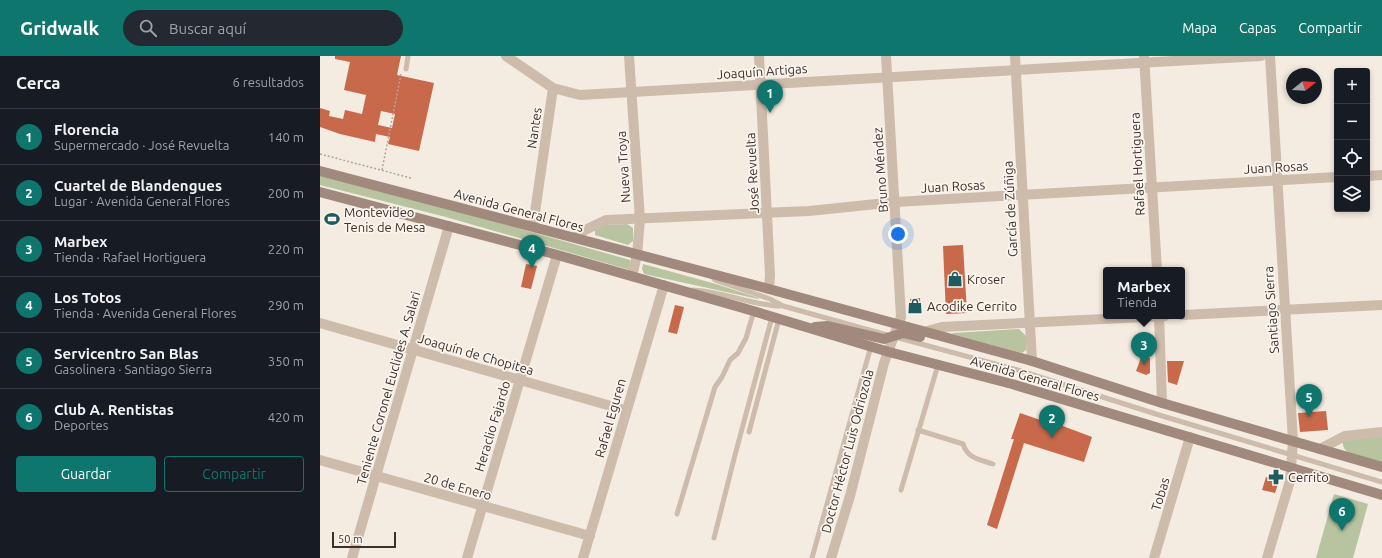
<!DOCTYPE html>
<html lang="es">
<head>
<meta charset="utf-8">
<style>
	body { margin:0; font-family:Ubuntu,sans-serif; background:#242831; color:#f1f3f6 }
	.controls { position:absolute; right:12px; top:12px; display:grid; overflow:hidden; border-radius:4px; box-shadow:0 2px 6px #0003 }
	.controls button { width:36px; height:36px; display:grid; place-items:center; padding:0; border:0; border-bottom:1px solid #363941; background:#171b24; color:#f1f3f6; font:20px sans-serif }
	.compass { position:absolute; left:966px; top:12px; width:36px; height:36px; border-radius:50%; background:#171b24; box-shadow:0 2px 6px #0003; rotate:72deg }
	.scale { position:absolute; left:12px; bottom:10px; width:64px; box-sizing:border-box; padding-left:4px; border:2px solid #3b302b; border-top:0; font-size:11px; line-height:14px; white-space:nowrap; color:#3b302b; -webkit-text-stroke:3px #fbf5ee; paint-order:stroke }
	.you { position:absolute; left:578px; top:178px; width:14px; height:14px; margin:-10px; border:3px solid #fff; border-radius:50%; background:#1a73e8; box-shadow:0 0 0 6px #1a73e833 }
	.badge { display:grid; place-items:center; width:26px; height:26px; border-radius:50%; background:#0f766e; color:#fff; font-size:13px; font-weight:700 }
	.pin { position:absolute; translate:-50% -33px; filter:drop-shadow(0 1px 2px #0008) }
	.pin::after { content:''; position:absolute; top:21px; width:14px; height:12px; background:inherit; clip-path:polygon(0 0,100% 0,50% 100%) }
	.popup { position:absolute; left:783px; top:211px; width:82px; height:52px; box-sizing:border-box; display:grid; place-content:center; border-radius:4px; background:#171b24; filter:drop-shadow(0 1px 3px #0005); font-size:13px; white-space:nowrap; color:#9ea1a6 }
	.popup b { font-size:15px; color:#f1f3f6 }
	.popup::after { content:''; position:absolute; left:50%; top:100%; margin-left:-8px; border:8px solid transparent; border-top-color:#171b24 }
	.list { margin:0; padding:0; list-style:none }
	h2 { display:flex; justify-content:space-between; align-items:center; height:52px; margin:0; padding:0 16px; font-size:17px }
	h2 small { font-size:13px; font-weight:400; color:#9ea1a6 }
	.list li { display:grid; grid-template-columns:26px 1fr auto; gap:12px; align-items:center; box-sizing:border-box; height:56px; padding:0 16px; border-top:1px solid #363941 }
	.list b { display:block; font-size:15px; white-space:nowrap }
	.list p { margin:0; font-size:13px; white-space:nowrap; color:#9ea1a6 }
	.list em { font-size:13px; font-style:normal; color:#9ea1a6 }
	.actions { display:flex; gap:8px; padding:12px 16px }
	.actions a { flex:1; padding:9px 0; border:1px solid #0f766e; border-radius:4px; text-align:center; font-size:14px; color:#0f766e }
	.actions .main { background:#0f766e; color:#fff }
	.icon { flex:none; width:22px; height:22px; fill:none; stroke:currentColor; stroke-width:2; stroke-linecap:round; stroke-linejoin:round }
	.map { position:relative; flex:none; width:1062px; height:502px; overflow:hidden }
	header { display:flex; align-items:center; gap:24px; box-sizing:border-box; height:56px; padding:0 20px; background:#0f766e; color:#fff }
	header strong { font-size:19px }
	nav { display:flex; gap:22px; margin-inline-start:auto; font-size:14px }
	.search { width:280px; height:36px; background:#242831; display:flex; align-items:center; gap:10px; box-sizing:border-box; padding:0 14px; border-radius:22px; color:#9ea1a6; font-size:15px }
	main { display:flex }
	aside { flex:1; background:#171b24 }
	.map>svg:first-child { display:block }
	.green { fill:#b8c4a0 }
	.building { fill:#c8694b; fill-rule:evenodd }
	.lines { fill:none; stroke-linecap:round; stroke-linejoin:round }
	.path { stroke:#b9a596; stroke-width:1.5; stroke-dasharray:2 2; stroke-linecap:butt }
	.lane { stroke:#cdbbac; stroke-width:5 }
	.street { stroke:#cdbbac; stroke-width:10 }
	.secondary { stroke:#a18a7d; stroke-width:10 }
	.labels { text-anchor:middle; stroke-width:3.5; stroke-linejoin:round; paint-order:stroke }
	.street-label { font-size:13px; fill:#3b302b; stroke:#fbf5ee }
	.poi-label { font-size:13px; fill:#3b302b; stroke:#fbf5ee; text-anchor:start }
</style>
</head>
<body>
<header>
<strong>Gridwalk</strong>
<div class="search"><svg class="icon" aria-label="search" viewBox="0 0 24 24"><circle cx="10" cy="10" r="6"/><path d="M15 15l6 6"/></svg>Buscar aquí</div>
<nav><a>Mapa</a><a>Capas</a><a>Compartir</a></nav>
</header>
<main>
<aside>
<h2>Cerca<small>6 resultados</small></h2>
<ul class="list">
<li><span class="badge">1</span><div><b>Florencia</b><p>Supermercado · José Revuelta</p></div><em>140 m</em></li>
<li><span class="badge">2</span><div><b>Cuartel de Blandengues</b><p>Lugar · Avenida General Flores</p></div><em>200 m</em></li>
<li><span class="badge">3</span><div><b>Marbex</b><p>Tienda · Rafael Hortiguera</p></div><em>220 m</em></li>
<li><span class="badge">4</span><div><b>Los Totos</b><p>Tienda · Avenida General Flores</p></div><em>290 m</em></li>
<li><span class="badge">5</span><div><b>Servicentro San Blas</b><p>Gasolinera · Santiago Sierra</p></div><em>350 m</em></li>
<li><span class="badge">6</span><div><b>Club A. Rentistas</b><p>Deportes</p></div><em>420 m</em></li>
</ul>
<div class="actions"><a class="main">Guardar</a><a>Compartir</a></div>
</aside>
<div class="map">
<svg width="1062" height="502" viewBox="0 0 1062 502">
	<rect width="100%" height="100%" fill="#f4ebe1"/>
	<g class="green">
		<path d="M0,120L134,154L310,204V214L126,161L0,129Z"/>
		<path d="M307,168L313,172V185L308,189L275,179V174L284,169Z"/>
		<path d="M323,208L396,228L439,242L438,243L324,218L322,213Z"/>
		<path d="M699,273L706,280V294L702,297L632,278L633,277Z"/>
		<path d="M1062,380V407C1051,404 1020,401 1023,385Z"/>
		<path d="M1014,438L1048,448L1033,502H996Z"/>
	</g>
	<g class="building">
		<path d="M15,0H81L77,19L114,27L99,95L68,88L70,81L56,78L55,86L20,78L0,71V52L10,55L9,60L23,63L25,54L42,58L46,39L24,34L30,6L15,3ZM61,55L75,58L72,72L58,69Z"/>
		<path d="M643,189L647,257L626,258L623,190Z"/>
		<path d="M206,208L217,210L211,233L201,231Z"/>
		<path d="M600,242L601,258H591L590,243Z"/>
		<path d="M355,249L364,251L357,278L348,276Z"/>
		<path d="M822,299L830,302V317L826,319L816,315Z"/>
		<path d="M847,305H864L857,329L848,326Z"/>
		<path d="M1006,355L1008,374L980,376L978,357Z"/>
		<path d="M700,357L726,366L727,364L772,381L764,406L704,387L677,473L667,469L694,383H691Z"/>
		<path d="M946,421L959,425L955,437L942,434Z"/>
	</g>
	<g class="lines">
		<g class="path">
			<path d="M0,98L91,122"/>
			<path d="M62,114L81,18"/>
		</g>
		<g class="lane">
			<path d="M86,13L88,0"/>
			<path d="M391,219L395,224L450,243L463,250L567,279"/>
			<path d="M372,234C402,235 430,249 460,250"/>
			<path d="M575,281L701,315L839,359L1062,426"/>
			<path d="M598,374L643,388C648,403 659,403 673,408"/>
			<path d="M429,376L459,263"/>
			<path d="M581,434L618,309"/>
			<path d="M357,458L395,331L402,321L410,304L418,297L426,282L434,255"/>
			<path d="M394,482L415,399L452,261"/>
			<path d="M492,502L551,290"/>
		</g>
		<g class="street">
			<path d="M186,0L233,32L260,39L941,0"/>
			<path d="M309,0L320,163L317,199L312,220"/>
			<path d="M439,0L450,219L449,233"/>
			<path d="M695,0L712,305"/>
			<path d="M824,0L837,214"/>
			<path d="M1047,120L1062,119"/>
			<path d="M213,170L233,32"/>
			<path d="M255,182L265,174L286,164L489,155L576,146L1017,121"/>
			<path d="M862,259L1062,249"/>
			<path d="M839,260L842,347"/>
			<path d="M0,267L305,354"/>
			<path d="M607,275L622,271L845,260"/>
			<path d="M1000,393L1025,380L1062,376"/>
			<path d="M0,404L270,480"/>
			<path d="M32,502L129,170"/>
			<path d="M147,502L237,199"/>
			<path d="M263,502L344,229"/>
			<path d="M511,502L530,440L564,307L581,261L566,0"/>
			<path d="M834,502L870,381"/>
			<path d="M947,502L970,425L973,385L950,0"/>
		</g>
		<g class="secondary">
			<path d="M0,115L449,233L712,305L842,347L1062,411"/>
			<path d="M0,136L234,198L423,252L569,296L692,328L1062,439"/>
			<path d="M495,271L508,270L564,283L583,277L600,281"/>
		</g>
	</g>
	<defs>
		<g id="stadium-bare" transform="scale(1.2)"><path d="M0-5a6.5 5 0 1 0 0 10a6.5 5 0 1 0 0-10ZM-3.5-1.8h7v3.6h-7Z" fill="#1f5a5e" stroke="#fbf5ee" stroke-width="2.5" paint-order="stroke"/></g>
		<g id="shop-bare" transform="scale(1.2)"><path d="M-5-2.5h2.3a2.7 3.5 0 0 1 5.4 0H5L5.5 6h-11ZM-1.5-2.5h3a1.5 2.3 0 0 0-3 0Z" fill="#1f5a5e" stroke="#fbf5ee" stroke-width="2.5" paint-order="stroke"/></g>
		<g id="pharmacy-bare" transform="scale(1.2)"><path d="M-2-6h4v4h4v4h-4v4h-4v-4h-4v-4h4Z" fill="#1f5a5e" stroke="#fbf5ee" stroke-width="2.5" paint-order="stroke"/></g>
	</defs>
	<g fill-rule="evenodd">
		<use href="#stadium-bare" x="12" y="163"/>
		<use href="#shop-bare" x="635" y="223"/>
		<use href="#shop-bare" x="595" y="250"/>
		<use href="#pharmacy-bare" x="956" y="421"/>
	</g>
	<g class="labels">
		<g class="street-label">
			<text transform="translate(442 15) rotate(-4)" y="5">Joaquín Artigas</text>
			<text transform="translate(214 72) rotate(-82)" y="5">Nantes</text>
			<text transform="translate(817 108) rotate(-93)" y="5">Rafael Hortiguera</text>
			<text transform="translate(303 111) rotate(-94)" y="5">Nueva Troya</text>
			<text transform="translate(956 111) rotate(-3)" y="5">Juan Rosas</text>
			<text transform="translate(560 114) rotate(-94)" y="5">Bruno Méndez</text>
			<text transform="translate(432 117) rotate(-93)" y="5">José Revuelta</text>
			<text transform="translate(633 130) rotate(-3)" y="5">Juan Rosas</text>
			<text transform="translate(690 153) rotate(-93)" y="5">García de Zúñiga</text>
			<text transform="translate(199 154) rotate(15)" y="5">Avenida General Flores</text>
			<text transform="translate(951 254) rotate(-94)" y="5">Santiago Sierra</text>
			<text transform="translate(156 298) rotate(16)" y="5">Joaquín de Chopitea</text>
			<text transform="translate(715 322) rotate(16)" y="5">Avenida General Flores</text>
			<text transform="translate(68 332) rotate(-74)" y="5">Teniente Coronel Euclides A. Salari</text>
			<text transform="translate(290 362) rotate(-74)" y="5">Rafael Eguren</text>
			<text transform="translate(172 370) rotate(-73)" y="5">Heraclio Fajardo</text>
			<text transform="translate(527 395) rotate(-75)" y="5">Doctor Héctor Luis Odriozola</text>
			<text transform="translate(138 430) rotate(16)" y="5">20 de Enero</text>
			<text transform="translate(840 438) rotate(-73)" y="5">Tobas</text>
		</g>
		<g class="poi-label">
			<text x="24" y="161">Montevideo<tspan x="24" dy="15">Tenis de Mesa</tspan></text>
			<text x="647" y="228">Kroser</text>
			<text x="607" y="255">Acodike Cerrito</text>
			<text x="968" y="426">Cerrito</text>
		</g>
	</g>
</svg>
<div class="controls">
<button>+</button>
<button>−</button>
<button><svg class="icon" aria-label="locate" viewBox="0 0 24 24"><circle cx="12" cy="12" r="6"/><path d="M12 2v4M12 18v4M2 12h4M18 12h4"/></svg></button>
<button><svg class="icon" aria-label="layers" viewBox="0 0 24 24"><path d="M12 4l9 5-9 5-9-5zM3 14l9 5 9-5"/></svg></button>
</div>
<svg class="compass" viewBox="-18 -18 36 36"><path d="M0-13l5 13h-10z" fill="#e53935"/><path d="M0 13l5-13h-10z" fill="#9ea1a6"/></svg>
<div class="scale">50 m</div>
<div class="you"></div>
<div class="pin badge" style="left:450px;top:57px">1</div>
<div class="pin badge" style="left:732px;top:382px">2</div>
<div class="pin badge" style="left:824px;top:309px">3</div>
<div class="popup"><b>Marbex</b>Tienda</div>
<div class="pin badge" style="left:212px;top:212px">4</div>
<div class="pin badge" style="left:989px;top:361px">5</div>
<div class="pin badge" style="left:1022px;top:475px">6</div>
</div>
</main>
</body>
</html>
